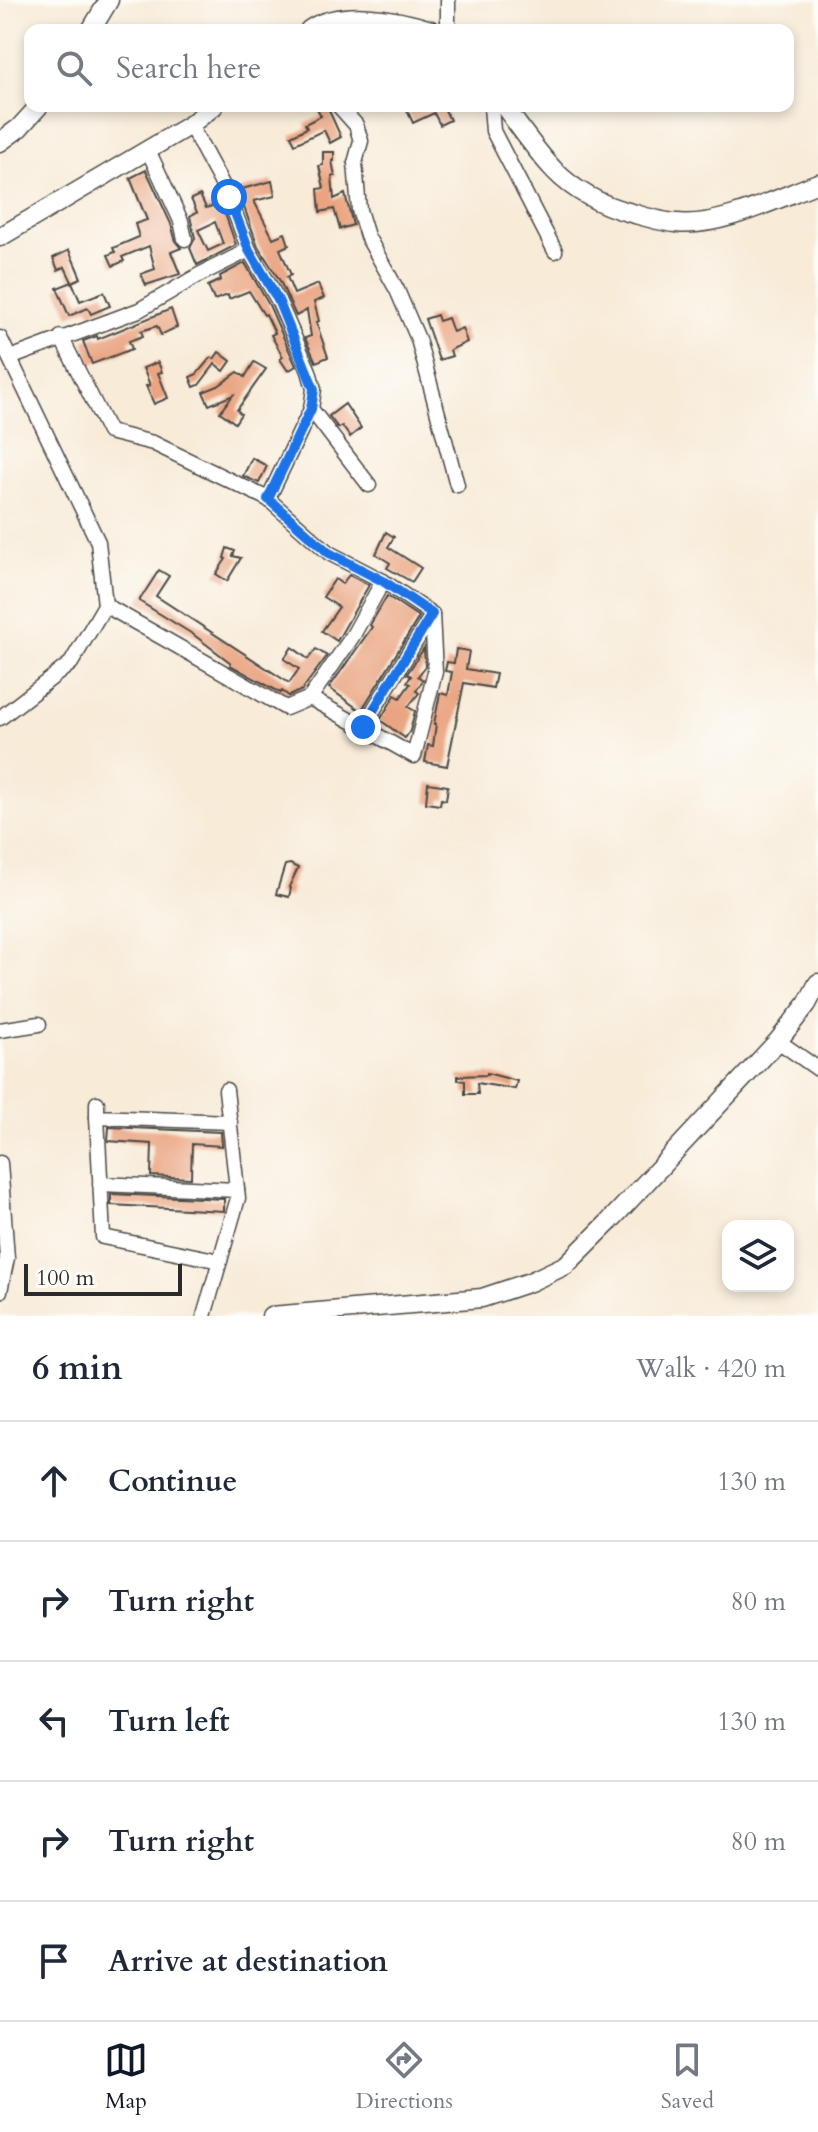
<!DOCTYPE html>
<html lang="en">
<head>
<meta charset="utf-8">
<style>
	body { margin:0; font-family:Cardo,serif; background:#f2f2f3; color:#1f2937 }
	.controls { position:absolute; right:24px; bottom:24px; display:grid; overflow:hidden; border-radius:16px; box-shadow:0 4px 12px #0003 }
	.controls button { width:72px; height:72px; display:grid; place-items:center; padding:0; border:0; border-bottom:2px solid #e0e1e3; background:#fff; color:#1f2937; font:40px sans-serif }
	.scale { position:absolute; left:24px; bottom:20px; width:158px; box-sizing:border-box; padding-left:8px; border:4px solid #2b2b2b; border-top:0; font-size:22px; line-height:28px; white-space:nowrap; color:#2b2b2b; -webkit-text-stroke:6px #fdfcf7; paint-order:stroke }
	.stop { position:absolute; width:24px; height:24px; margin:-18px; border:6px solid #1a73e8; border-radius:50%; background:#fff }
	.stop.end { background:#1a73e8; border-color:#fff; box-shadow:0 2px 8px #0008 }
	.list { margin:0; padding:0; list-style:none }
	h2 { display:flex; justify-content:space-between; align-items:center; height:104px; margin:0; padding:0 32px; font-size:34px }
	h2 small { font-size:26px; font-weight:400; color:#747a83 }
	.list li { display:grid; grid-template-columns:52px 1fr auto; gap:24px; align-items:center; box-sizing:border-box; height:120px; padding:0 32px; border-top:2px solid #e0e1e3 }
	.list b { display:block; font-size:30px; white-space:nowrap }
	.list em { font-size:26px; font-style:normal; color:#747a83 }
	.icon { flex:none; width:44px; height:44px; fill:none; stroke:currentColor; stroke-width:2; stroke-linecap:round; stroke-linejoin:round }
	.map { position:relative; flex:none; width:818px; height:1316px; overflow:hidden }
	.search { position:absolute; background:#fff; box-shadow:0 4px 12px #0003; left:24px; right:24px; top:24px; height:88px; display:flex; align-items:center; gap:20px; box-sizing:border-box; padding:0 28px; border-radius:16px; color:#747a83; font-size:30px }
	.sheet { height:704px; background:#fff }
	nav { display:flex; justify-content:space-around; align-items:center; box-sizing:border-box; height:112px; border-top:2px solid #e0e1e3; background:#fff; font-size:22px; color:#747a83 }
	nav a { display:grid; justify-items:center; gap:4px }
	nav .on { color:#111827 }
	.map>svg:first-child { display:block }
	.building { fill:#eaa481; fill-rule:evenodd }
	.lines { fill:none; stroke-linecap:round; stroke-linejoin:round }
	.minor-casing { stroke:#4a4845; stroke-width:17 }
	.major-casing { stroke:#4a4845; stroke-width:21 }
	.minor { stroke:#fff; stroke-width:14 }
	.major { stroke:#fff; stroke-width:18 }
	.route { stroke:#1a73e8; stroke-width:10 }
</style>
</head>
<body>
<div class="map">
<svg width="818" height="1316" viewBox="0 0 818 1316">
	<rect width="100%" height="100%" fill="#fdfcf7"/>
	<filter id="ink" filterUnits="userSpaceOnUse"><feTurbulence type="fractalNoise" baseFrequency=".0125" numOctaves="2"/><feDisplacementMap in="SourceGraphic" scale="16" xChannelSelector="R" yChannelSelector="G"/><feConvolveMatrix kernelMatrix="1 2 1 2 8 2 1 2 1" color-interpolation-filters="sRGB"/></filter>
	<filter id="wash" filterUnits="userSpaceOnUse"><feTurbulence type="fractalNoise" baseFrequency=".006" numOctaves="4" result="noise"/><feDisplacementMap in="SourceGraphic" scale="32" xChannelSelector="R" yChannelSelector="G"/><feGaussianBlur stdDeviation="1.8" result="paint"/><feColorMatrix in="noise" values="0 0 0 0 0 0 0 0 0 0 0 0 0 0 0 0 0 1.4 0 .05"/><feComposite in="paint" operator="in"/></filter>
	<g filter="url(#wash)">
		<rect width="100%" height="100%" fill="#f8ebd8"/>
		<g id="blocks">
			<g class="building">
				<path d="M316,106H327L341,137L330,143L324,130L295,144L291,136L307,128L305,124L321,116Z"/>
				<path d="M405,106H448L444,108L450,120L440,125L434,113L413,123Z"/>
				<path d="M323,152H334V161H332L335,176H332L334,199L345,194L353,225L340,229L334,209L320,212L318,189L324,188L319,166L323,165Z"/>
				<path d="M146,170L171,224L176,242L181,248L171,252L180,274L146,285L141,274L155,269L149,246L122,257L124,261L113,266L108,255L115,252L113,248L139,237L135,224L147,220L130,178Z"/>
				<path d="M272,181L275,196L254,201L273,238L285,233L289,245L280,249L291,275L287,277L294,294L318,284L324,298L314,302L319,321L316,322L328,357L316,362L305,338L311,336L307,310L296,316L280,281L258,246L238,190Z"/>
				<path d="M200,195L206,208L221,203L236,245L197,265L190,248L195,238L190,216L197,212L191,199ZM215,222L223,244L208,251L198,230Z"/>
				<path d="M69,250L81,278L72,282L65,267L58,270L53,258Z"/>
				<path d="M245,263L269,305L296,366L288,371L280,359L283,357L271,335L275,333L266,314L264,315L249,291L229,299L228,295L214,300L208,286L221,280L220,276Z"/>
				<path d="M72,282L80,301L104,292L110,306L91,314L88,308L69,316L57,288Z"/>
				<path d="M171,309L177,327L161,335L157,326L141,331L143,336L129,341L132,349L92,364L83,341L97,336L98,339Z"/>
				<path d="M437,315L439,321L448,318L453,332L462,328L467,342L450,350L452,356L439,360L425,319Z"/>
				<path d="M219,352L231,361L224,371L215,364L199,385L194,387L190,377L197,374L211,357L214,359Z"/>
				<path d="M158,362L162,372L158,373L168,398L154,404L146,386L150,385L143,368Z"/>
				<path d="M254,362L266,369L237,410L241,414L235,423L220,412L233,395L209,405L203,392L218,386L238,372L245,377Z"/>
				<path d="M345,404L361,428L350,437L342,426L338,428L329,416Z"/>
				<path d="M252,458L267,466L259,483L243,476Z"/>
				<path d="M386,532L394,537L388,547L421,568L412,582L387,568L390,563L376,554Z"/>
				<path d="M227,548L235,551L233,556L241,558L227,581L216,574L226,559L224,558Z"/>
				<path d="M159,570L169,576L156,596L289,683L299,669L284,659L292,647L308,659L316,649L327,656L302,690L289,696L282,691L281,693L230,665L231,663L194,635L139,601Z"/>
				<path d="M349,575L369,585L337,641L322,631L339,607L323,597L335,579L342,584Z"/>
				<path d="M387,596L419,617L361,711L329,688L372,627L370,625Z"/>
				<path d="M424,648L425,667L418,676L423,680L416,691L419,693L408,707L415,711L410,731L405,738L380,720L395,695L400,698L410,684L407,682L411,676L407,674Z"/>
				<path d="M456,649L469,651L466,669L496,674L493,688L464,683L447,766L425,762L428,745L433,746L436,724H434L440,693L448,695L452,672L445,671L447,662L454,663Z"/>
				<path d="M428,783L448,786L446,800L441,799L440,805L426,803Z"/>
				<path d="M290,864L298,868L289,887L291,888L289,897L276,894L285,865Z"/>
				<path d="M487,1073L517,1081L515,1089L477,1083L478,1094H465V1081L458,1080V1076L487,1075Z"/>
				<path d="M109,1127L221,1132L222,1146L192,1144L191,1178L151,1176L152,1144L108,1141Z"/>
				<path d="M111,1194L224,1199V1211L111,1205Z"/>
			</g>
		</g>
	</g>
	<g filter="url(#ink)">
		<use href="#blocks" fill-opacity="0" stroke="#4a4845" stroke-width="2"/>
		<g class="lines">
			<g class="minor-casing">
				<g id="minor">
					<path d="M448,30V0"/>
					<path d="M339,106L356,125L361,141L355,163L359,210L367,236L397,290L418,339L457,485"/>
					<path d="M491,106L493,131L555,251"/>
					<path d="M190,125L229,197L249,250L278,300L309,371L314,389L311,409L369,485"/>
					<path d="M148,150L181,221L185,239"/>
					<path d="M61,337L109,432L153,443L268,499L329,553L383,581L432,614L435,672L414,756L310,698"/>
					<path d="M0,338L98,542L105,605L71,663L0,718"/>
					<path d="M10,358L139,310L199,275L249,250"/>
					<path d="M268,499L311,409"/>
					<path d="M105,605L286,708L310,698L352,637L383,581"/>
					<path d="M363,727L432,615"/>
					<path d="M0,1030L39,1024"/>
					<path d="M778,1041L818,1069"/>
					<path d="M97,1103V1117L230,1122"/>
					<path d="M97,1117L103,1237L220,1261"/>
					<path d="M0,1163L7,1258L0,1291"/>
					<path d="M100,1184L237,1190"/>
					<path d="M204,1316L238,1198L226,1090"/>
				</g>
			</g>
			<g class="major-casing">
				<g id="major">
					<path d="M91,30L109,0"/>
					<path d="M309,30C340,8 397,19 431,30"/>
					<path d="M504,106C520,127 535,150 554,170C573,190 601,205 628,212C643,216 660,222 676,223C719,228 778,198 818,183"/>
					<path d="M0,142L19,128L39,106"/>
					<path d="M0,237L190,125L214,106"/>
					<path d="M271,1316L482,1298L530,1282L566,1265L609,1222L778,1041L807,1004L818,983"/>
				</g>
			</g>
			<use href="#minor" class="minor"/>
			<use href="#major" class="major"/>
		</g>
	</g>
	<g class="lines" filter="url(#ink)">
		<path class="route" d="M229,197L249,250L278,300L314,389L311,409L268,499L329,553L383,581L432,614L363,727"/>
	</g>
</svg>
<div class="controls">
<button><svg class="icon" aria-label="layers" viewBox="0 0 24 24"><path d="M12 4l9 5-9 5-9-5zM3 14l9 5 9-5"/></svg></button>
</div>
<div class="scale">100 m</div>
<div class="stop" style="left:229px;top:197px"></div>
<div class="stop end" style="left:363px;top:727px"></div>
<div class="search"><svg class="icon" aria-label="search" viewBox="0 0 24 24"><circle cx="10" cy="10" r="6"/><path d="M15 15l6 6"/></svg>Search here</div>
</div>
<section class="sheet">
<h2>6 min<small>Walk · 420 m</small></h2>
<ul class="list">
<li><svg class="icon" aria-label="ahead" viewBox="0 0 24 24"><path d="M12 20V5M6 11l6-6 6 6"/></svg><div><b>Continue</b></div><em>130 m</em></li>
<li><svg class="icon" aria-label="right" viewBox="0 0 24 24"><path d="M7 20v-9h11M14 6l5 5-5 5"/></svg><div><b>Turn right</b></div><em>80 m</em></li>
<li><svg class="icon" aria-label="left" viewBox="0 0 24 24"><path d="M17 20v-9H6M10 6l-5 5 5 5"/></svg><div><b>Turn left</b></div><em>130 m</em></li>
<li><svg class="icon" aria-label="right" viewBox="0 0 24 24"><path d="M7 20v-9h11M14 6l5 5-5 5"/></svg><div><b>Turn right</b></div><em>80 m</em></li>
<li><svg class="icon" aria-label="arrive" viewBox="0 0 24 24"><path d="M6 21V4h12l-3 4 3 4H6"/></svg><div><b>Arrive at destination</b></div></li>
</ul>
</section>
<nav>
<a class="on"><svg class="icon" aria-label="map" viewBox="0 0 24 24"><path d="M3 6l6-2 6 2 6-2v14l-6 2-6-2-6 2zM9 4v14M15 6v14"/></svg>Map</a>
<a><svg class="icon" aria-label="directions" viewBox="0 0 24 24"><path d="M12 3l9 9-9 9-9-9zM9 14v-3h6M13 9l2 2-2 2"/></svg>Directions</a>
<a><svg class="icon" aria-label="saved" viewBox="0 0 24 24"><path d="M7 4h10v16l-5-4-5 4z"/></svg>Saved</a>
</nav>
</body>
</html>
